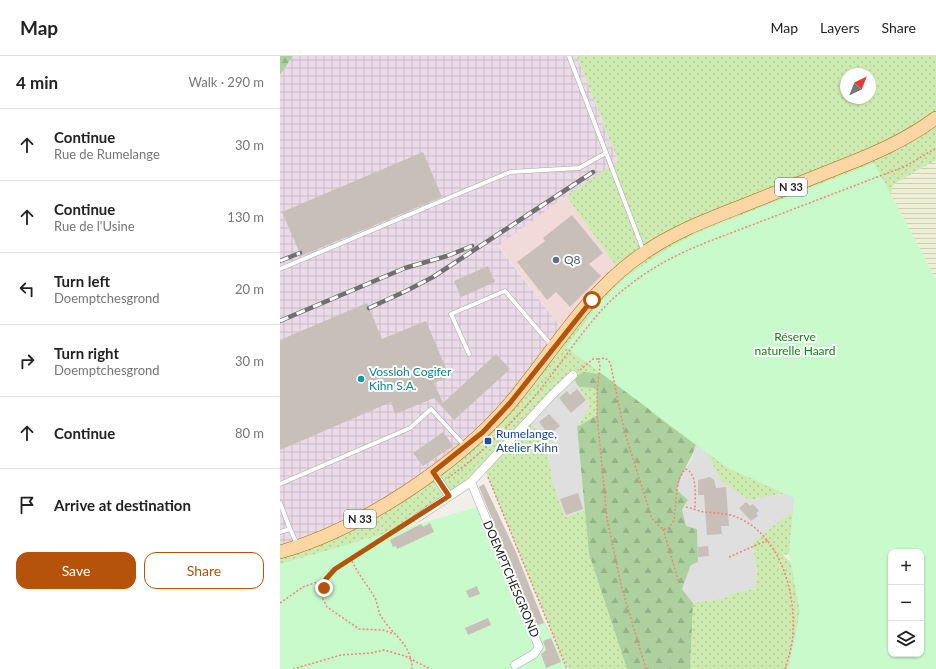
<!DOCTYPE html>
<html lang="en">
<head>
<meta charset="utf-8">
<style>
	body { margin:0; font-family:Lato,sans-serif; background:#f2f2f2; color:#222 }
	.controls { position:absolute; right:12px; bottom:12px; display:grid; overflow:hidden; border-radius:8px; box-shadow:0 1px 3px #0004 }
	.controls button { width:36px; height:36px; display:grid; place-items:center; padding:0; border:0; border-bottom:1px solid #e0e0e0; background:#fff; color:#222; font:20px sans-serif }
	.compass { position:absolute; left:560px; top:12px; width:36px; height:36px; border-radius:50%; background:#fff; box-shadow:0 1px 3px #0004; rotate:43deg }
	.stop { position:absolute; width:12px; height:12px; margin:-9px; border:3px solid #b45309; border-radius:50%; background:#fff }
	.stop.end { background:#b45309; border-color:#fff; box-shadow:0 1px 4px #0008 }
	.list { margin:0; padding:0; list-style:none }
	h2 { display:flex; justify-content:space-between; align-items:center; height:52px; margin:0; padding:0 16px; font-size:17px }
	h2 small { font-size:13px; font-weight:400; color:#767676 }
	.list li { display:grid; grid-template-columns:26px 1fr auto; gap:12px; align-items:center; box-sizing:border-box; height:72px; padding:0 16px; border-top:1px solid #e0e0e0 }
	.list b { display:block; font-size:15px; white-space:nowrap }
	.list p { margin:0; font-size:13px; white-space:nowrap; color:#767676 }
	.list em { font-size:13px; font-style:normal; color:#767676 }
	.actions { display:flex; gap:8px; padding:12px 16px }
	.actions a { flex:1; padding:9px 0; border:1px solid #b45309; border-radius:12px; text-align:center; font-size:14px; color:#b45309 }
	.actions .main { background:#b45309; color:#fff }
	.icon { flex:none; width:22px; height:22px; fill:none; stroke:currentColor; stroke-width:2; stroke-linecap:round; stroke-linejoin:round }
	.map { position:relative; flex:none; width:656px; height:613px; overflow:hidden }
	header { display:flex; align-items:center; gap:24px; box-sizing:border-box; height:56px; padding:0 20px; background:#fff; border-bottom:1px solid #e0e0e0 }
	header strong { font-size:19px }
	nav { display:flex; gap:22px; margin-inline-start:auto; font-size:14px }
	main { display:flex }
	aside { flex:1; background:#fff }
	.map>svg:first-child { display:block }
	.residential { fill:#e0dfdf }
	.commercial { fill:#f2dad9 }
	.industrial { fill:url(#industrial-grid) }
	.farmland { fill:url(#farmland-rules) }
	.grass { fill:url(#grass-dots); fill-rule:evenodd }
	.forest { fill:url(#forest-firs) }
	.park { fill:#c8facc; fill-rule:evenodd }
	.building { fill:#c7bfb8 }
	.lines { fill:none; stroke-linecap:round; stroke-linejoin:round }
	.lane-casing { stroke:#a9a9a9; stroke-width:5 }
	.street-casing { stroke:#a9a9a9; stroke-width:9 }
	.primary-casing { stroke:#a06b00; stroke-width:14 }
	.path { stroke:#fa8072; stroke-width:1.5; stroke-dasharray:2 2; stroke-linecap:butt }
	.lane { stroke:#fff; stroke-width:4 }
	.street { stroke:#fff; stroke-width:8 }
	.primary { stroke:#fcd6a4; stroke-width:13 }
	.rail-casing { stroke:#707070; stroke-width:4.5 }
	.rail { stroke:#fff; stroke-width:3; stroke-dasharray:9; stroke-linecap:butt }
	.route { stroke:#b45309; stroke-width:5 }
	.service-dot { fill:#5c6f8a; stroke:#fff; stroke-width:1.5 }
	.culture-dot { fill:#0f9aa8; stroke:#fff; stroke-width:1.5 }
	.transit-dot { fill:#1a4fb4; stroke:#fff; stroke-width:1.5 }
	.labels { text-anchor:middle; stroke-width:4; stroke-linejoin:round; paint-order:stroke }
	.shield { fill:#fff; stroke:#646464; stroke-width:1 }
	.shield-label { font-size:11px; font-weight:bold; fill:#222 }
	.service-label { font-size:12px; fill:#4e5e75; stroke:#fff; text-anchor:start }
	.park-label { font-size:12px; fill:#0c8416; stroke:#fff }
	.culture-label { font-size:12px; fill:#0d838f; stroke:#fff; text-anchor:start }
	.transit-label { font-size:12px; fill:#164399; stroke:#fff; text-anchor:start }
	.street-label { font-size:12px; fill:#222; stroke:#fff }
</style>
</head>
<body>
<header>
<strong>Map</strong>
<nav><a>Map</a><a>Layers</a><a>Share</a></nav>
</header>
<main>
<aside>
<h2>4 min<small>Walk · 290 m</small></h2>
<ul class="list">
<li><svg class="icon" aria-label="ahead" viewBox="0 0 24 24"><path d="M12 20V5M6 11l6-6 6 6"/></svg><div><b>Continue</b><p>Rue de Rumelange</p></div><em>30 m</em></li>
<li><svg class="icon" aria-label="ahead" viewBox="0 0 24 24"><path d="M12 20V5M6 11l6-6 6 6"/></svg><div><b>Continue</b><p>Rue de l'Usine</p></div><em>130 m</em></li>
<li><svg class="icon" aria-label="left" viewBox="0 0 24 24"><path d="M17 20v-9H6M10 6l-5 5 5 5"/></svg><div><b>Turn left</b><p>Doemptchesgrond</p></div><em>20 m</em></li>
<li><svg class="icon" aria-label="right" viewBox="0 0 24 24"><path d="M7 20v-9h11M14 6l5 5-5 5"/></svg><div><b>Turn right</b><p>Doemptchesgrond</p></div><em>30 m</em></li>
<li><svg class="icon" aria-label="ahead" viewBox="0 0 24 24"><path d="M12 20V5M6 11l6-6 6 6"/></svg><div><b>Continue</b></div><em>80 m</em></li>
<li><svg class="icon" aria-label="arrive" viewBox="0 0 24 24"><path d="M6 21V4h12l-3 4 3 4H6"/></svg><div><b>Arrive at destination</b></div></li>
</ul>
<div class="actions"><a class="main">Save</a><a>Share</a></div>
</aside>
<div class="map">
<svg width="656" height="613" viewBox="0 0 656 613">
	<defs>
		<pattern id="industrial-grid" width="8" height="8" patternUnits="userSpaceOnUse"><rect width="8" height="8" fill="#ebdbe8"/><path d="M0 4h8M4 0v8" fill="none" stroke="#c9bcc7"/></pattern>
		<pattern id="farmland-rules" width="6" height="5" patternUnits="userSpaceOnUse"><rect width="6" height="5" fill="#eef0d5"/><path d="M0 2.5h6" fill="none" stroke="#ccceb7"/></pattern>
		<pattern id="grass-dots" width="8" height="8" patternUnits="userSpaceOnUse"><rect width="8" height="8" fill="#cdebb0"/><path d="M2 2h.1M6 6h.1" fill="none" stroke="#b0c997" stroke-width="1.8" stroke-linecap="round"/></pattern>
		<pattern id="forest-firs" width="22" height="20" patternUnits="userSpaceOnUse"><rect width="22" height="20" fill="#add19e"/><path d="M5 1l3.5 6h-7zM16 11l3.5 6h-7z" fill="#95b388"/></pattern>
	</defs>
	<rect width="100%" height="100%" fill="#f2efe9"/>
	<g class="residential">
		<path d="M293,319L310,349L297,371L305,454L285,461L273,428L267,393L271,387L248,364Z"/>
		<path d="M423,387L430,399L469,444L512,436L519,450L472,487L477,513L475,533L453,537L445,542L413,547L402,533L411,509L406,470L397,434L399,423L411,404L416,389Z"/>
	</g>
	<path class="commercial" d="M286,140L341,215L285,277L218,189Z"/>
	<path class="industrial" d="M13,0H297L338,106L286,140L218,190L285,277L230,347L119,440L0,496V19Z"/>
	<path class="farmland" d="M656,104V223L611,139L613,128Z"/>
	<g class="grass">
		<path d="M297,0H656V104L614,128L512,436L469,444L441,425L423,387L416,389L373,357L364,342L319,318L304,317L296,320L295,325L293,320L248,364L271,387L267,394L273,428L285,461L305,454L309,498L347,613H287L204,412L137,462L75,499L131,613H0V496L72,467L203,376L340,215L286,140L338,105ZM566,18H590V42H566Z"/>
		<path d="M299,331L313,332L317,335V359L297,371L310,349Z"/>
		<path d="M515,453L513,506L509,498L503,499L611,598H641L656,613H410L413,547L445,542L453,537L475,533L477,513L472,487Z"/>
	</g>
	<g class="forest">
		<path d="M0,0H13L0,19Z"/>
		<path d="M325,310L364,342L373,357L416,389C411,405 400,417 397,434L408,444L402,453L406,470L417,473L418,506L411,509L402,533L413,547L410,613H347L309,498L297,371L317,359V335L313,332L299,331L295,325L296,320L304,316L319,318Z"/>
	</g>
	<g class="park">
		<path d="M594,107L656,223V613H508L520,556L509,497L514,442L446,411L286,291L318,249L346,221L392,190L421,175ZM611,496H641V598H611Z"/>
		<path d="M204,449L289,613H0V508Z"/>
	</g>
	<g class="building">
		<path d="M143,96L162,141L21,200L2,156Z"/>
		<path d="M292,159L323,197L309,208L321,220L290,251L276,236L267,244L237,206L265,185L263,182Z"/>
		<path d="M208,210L215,226L181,241L174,225Z"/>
		<path d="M87,247L102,283L146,265L169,320L154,327L163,347L216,298L230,313L174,364L154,342L115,358L111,346L0,394V284Z"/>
		<path d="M297,333L306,344L291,357L279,342L287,335L290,339Z"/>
		<path d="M269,358L280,370L269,379L259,366Z"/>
		<path d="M163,376L173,390L143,410L133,397Z"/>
		<path d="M430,421L434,424L436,432L446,431L449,470H441L442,478L427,479L424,439H418V424Z"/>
		<path d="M204,428L236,496L264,567L256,570L199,431Z"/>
		<path d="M298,437L303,453L286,459L280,443Z"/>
		<path d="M466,446L470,450L473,448L479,455L476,457L478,460L471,465L459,452Z"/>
		<path d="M150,467L154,476L117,493L116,490L113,491L110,484L141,468L143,471Z"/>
		<path d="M428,490L429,500L418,501V491Z"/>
		<path d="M197,530L200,538L189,542L186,535Z"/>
		<path d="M208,562L211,569L188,579L185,572Z"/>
		<path d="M271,582L281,606L266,612L261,598L266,594L263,585Z"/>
	</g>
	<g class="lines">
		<g class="lane-casing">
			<g id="lane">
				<path d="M289,0L364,196"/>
				<path d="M0,213L230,116L299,112L326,97"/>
				<path d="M189,298L171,258L225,235L272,290"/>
				<path d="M0,428L130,372L151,353L185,390"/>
				<path d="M0,447L10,473"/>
				<path d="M0,476L10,473L17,488"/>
			</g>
		</g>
		<g class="street-casing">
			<g id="street">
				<path d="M153,416L169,440"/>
				<path d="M191,426L259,591L254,598L235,609"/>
				<path d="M137,462L191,426L272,339L293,319"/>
			</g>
		</g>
		<g class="primary-casing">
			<path id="primary" d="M0,496C79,474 178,409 231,346C273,296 308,234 364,197C394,176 429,163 462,150C495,137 527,124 560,111C594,98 626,84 656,62"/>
		</g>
		<g class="path">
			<path d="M318,303L325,302L329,305L331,310L344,374L372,463L383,473H388L394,464L397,434L399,423L405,413C418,416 415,441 415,453"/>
			<path d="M300,314L313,303H318L320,310L317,335V359L327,462L341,529L366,613"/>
			<path d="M208,421L287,613"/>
			<path d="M168,422C204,396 235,365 263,330C287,300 308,265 336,240C366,214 394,199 430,185L626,110L656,92"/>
			<path d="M406,451C412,452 418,455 424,456C434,457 444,457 454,460C498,476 515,531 513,574C513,588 509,600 505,613"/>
			<path d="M130,466L71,503C77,517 87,528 95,542C98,548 98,557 102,562C114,580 132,589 132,613"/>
			<path d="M383,473L399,527"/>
			<path d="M449,501L488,484"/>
			<path d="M46,523L42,541L47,551L79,573L103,574L114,578"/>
			<path d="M0,547L23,531L46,523L55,513L71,503"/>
			<path d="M13,613L61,599L91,597L104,594L125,600L150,613"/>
		</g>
		<use href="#lane" class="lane"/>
		<use href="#street" class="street"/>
		<use href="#primary" class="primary"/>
		<g class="rail-casing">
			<g id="rail">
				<path d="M0,205L20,197"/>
				<path d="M89,252L126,235L153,221L313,116"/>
				<path d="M0,265L125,212L167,200L192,190"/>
			</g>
		</g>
		<use href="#rail" class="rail"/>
	</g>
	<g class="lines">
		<path class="route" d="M44,532L46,523L55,513L169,440L153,416L203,376L230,347L312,244"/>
	</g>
	<circle class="service-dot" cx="276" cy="204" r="4"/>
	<circle class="culture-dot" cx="81" cy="323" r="4"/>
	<rect class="transit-dot" x="204" y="381" width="8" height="8" rx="2"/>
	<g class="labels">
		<g class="shield">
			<rect x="495" y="122" width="32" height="18" rx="3"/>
			<rect x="64" y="454" width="32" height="18" rx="3"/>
		</g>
		<g class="shield-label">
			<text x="511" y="135">N 33</text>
			<text x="80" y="467">N 33</text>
		</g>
		<g class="service-label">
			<text x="284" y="208">Q8</text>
		</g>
		<g class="park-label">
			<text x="515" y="285">Réserve<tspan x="515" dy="14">naturelle Haard</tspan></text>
		</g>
		<g class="culture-label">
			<text x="89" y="320">Vossloh Cogifer<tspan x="89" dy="14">Kihn S.A.</tspan></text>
		</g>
		<g class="transit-label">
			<text x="216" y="382">Rumelange,<tspan x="216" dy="14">Atelier Kihn</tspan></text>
		</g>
		<g class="street-label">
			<text transform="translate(231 523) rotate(67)" y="4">DOEMPTCHESGROND</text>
		</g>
	</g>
</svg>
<div class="controls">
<button>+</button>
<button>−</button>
<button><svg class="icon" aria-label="layers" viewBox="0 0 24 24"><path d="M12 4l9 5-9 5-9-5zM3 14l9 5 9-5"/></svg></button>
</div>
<svg class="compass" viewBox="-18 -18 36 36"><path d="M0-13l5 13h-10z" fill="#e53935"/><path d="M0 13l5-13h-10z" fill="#767676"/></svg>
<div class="stop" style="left:312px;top:244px"></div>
<div class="stop end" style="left:44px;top:532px"></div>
</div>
</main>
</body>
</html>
